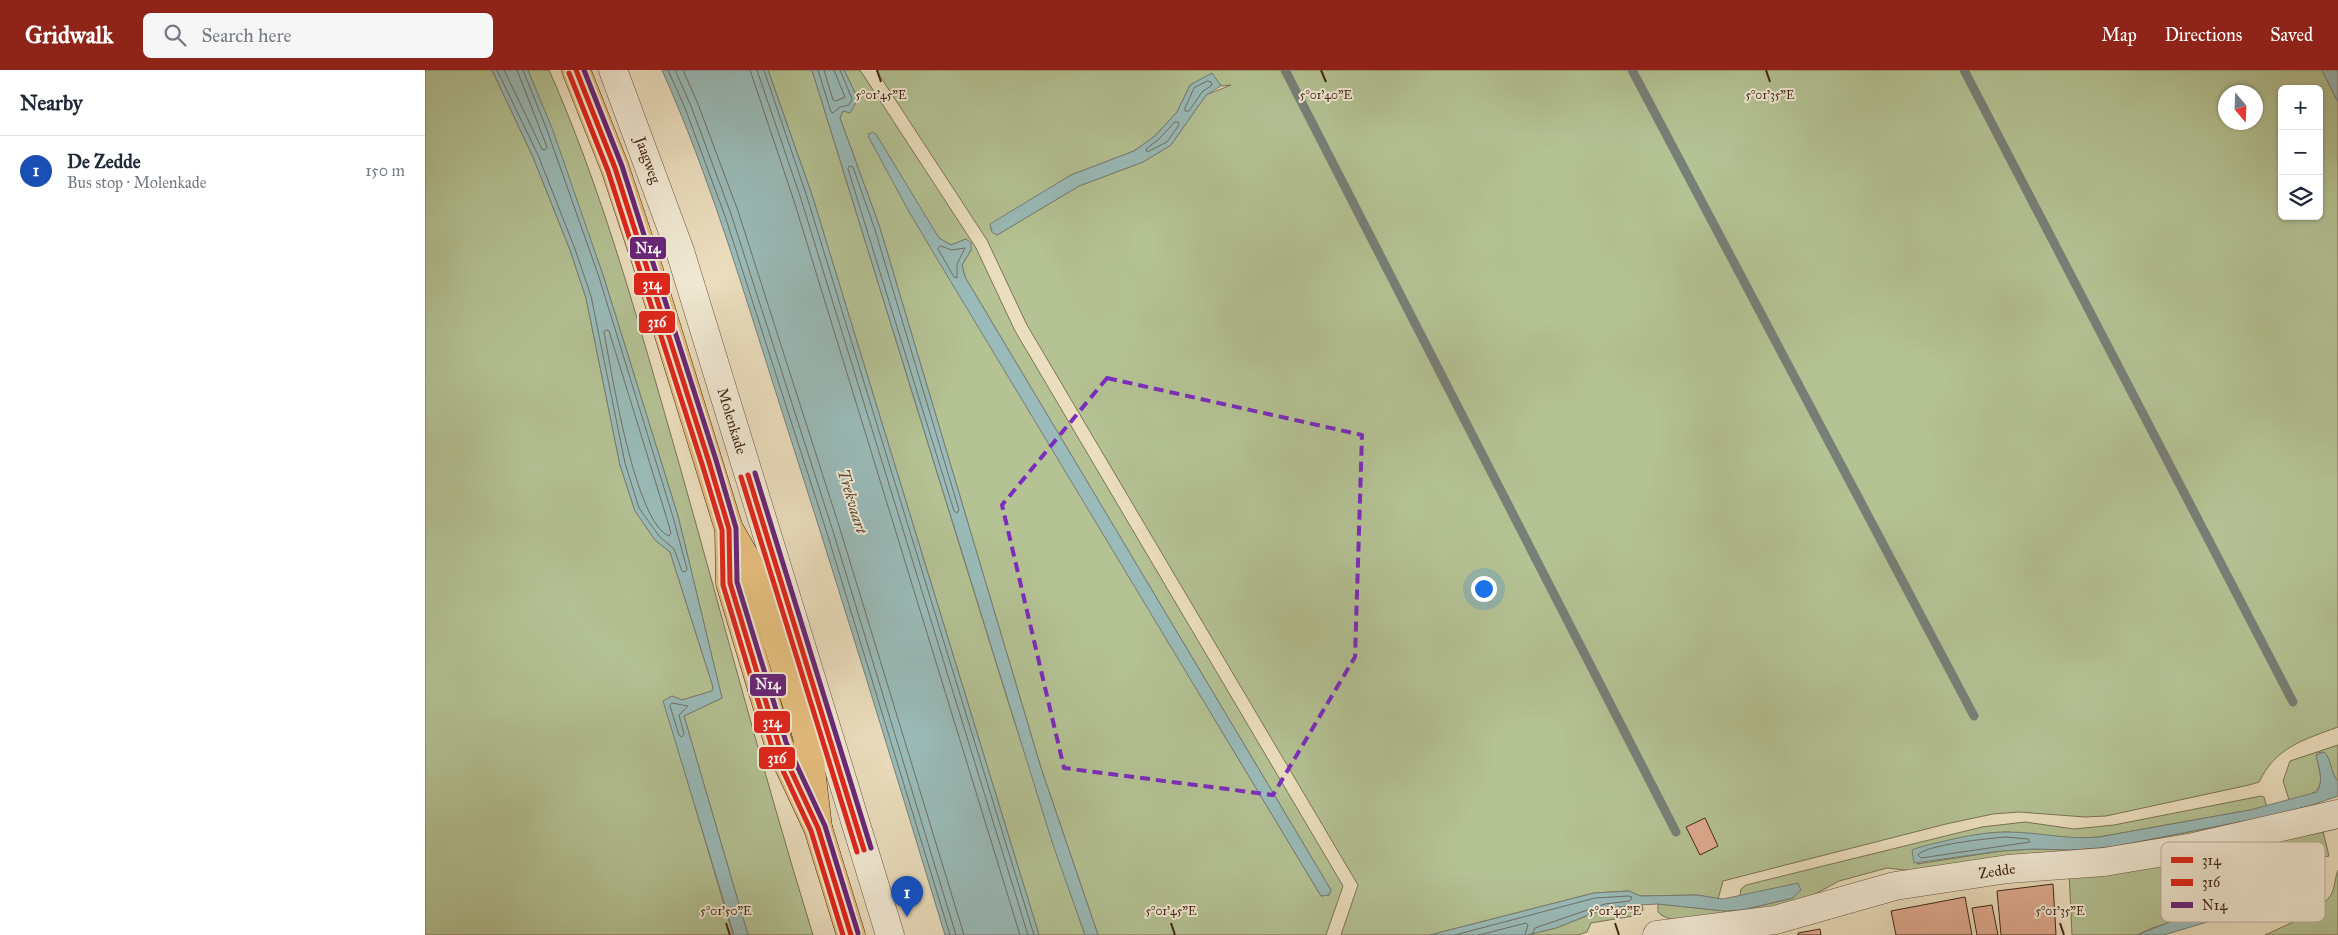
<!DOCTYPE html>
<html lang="en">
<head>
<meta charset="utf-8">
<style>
	body { margin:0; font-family:"IM FELL Great Primer",serif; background:#f6f6f7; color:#1f2937 }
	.controls { position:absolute; right:15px; top:15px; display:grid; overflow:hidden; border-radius:8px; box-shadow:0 1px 4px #0004 }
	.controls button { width:45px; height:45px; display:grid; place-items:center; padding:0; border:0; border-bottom:1px solid #e0e1e3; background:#fff; color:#1f2937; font:25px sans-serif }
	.compass { position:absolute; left:1793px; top:15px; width:45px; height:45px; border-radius:50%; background:#fff; box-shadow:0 1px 4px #0004; rotate:161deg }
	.you { position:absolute; left:1058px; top:518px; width:18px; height:18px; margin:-12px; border:4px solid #fff; border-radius:50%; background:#1a73e8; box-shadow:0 0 0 8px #1a73e833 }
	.badge { display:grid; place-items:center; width:32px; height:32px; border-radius:50%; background:#8f2418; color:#fff; font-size:16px; font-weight:700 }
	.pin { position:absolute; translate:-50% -41px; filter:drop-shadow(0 1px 2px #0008) }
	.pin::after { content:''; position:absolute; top:26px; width:18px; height:15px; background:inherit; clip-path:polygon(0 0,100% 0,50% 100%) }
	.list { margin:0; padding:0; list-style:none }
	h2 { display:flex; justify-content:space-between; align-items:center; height:65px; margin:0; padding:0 20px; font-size:21px }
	h2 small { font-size:16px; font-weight:400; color:#747a83 }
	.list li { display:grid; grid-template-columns:32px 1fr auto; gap:15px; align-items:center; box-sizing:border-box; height:70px; padding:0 20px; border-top:1px solid #e0e1e3 }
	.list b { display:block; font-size:19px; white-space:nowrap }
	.list p { margin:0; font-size:16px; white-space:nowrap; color:#747a83 }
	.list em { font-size:16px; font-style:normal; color:#747a83 }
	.icon { flex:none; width:28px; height:28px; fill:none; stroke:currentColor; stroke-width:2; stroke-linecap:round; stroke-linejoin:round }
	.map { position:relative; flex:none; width:1913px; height:865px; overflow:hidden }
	header { display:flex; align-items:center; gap:30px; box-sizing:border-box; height:70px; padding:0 25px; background:#8f2418; color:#fff }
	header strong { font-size:24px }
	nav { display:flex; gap:28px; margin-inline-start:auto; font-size:18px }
	.search { width:350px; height:45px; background:#f6f6f7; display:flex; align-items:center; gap:12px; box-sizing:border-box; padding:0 18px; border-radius:8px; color:#747a83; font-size:19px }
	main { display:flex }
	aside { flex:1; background:#fff }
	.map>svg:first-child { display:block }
	.green { fill:#b4c294; stroke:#7c7454; fill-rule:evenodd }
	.water { fill:#9abbb9; stroke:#787f77 }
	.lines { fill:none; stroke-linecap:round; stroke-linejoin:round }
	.shore { stroke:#6f7066; stroke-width:1 }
	.stream { stroke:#787f77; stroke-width:9 }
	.building { fill:#e0ab91; stroke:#442514 }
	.minor-casing { stroke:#6e533e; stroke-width:29 }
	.major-casing { stroke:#442514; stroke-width:29 }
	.minor { stroke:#f2ead5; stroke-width:28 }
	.major { stroke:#e6bf7f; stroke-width:28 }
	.bus-1-casing { stroke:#f2ead5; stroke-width:9 }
	.bus-2-casing { stroke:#f2ead5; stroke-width:9 }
	.bus-3-casing { stroke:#f2ead5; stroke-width:9 }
	.bus-1 { stroke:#e1251b; stroke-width:5 }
	.bus-2 { stroke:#e1251b; stroke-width:5 }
	.bus-3 { stroke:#68257a; stroke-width:5 }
	.marked { fill:none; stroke:#7b2cbf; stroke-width:4; stroke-dasharray:10 6; stroke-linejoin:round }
	.ticks { fill:none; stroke:#442514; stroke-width:2 }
	.labels { text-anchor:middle; stroke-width:4; stroke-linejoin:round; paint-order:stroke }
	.street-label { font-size:15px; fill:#442514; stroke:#f2ead5 }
	.water-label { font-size:16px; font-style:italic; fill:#5a4a3d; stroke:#f2ead5 }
	.key { fill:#f2ead5; stroke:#beaf9b; stroke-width:1 }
	.key-label { font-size:14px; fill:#442514 }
	.ticks-label { font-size:12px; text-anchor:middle; fill:#442514; stroke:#f2ead5; stroke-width:4; stroke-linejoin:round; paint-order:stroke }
	.line-badge { stroke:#f2ead5; stroke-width:2 }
	.badge-label { font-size:14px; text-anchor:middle; font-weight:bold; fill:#fff }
</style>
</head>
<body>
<header>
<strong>Gridwalk</strong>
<div class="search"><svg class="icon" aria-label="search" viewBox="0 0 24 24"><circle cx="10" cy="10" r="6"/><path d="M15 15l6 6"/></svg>Search here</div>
<nav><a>Map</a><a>Directions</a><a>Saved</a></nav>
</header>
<main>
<aside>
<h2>Nearby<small></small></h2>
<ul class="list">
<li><span class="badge" style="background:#1a4fb4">1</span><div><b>De Zedde</b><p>Bus stop · Molenkade</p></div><em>150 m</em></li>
</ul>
</aside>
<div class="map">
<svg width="1913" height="865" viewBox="0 0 1913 865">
	<rect width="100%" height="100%" fill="#ebdebe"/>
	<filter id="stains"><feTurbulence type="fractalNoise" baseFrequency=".004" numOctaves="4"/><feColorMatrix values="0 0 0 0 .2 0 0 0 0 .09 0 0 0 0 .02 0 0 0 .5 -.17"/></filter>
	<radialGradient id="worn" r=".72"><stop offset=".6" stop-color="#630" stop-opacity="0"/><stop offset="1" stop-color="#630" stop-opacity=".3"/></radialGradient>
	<g class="green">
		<path d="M0,0H67L108,87L145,180L161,228L195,395L210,441L230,470L245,482L288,617L287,621L257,630L247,626L239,631L308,865H0Z"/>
		<path d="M103,0H124C171,106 203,216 235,327C287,506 333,687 388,865H323L259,646L297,628L253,446L178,205Z"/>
		<path d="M343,0H387L587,644L660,865H614L387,125Z"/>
		<path d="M419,0H435L551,178L590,261L918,816L901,865H673L616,698L455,158L415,48L418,41L425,42L433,29ZM444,63L514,168L526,175L541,169L546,180L537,195L540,207L906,820L904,825L896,826L483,139L444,66Z"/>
		<path d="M451,0H1897L1913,32V657C1878,670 1851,677 1834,712L1824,715L1681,746L1660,747L1594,742L1568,744L1521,754L1298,811L1293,829L1272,825L1215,826L1204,821L1169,823L1005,865H916L933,815L602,255L562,170ZM787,4L796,16L806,15L781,25L746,75L718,92L654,116L572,165L565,158L646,105L709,81L730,66L752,42L765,15ZM1857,19H1894V146H1857ZM1800,22H1830V52H1800Z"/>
		<path d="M1913,675V711C1904,704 1907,689 1898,682L1892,683C1891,690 1894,696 1895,703C1900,724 1880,727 1864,730L1858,711L1865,691Z"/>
		<path d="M1836,726L1839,727L1842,737L1674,767L1651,769L1581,762L1565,763L1517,772L1492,794L1576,781L1608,779L1647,780L1686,777L1845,746L1841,755L1506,803L1462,798L1414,811L1392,823L1378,833L1318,850L1317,840L1368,828L1315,826L1316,819L1321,815L1557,757L1600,752L1649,759L1689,755Z"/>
		<path d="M1897,757L1904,786L1899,787L1898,777L1862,787L1852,793L1814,826L1800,835L1727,858L1712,865H1647L1644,802Z"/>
		<path d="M1913,800V865H1840C1859,856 1898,841 1907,823C1910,817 1910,807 1913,800Z"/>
		<path d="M1233,834L1292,840L1299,841V844C1282,848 1247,857 1233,842Z"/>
		<path d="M1217,835L1218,840L1214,845L1166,853L1162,862L1153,865H1102L1131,858L1182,838Z"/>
	</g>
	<g class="water">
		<path d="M67,0H103L127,58L178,205L253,446L297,628L259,646L323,865H309L238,631L247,626L257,630L287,621L288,617L245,482L230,470L210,441L195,395L161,228L145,180L108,87Z"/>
		<path d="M237,0H343L387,125L614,865H520C466,687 411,509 354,332C318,220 285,107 237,0Z"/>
		<path d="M387,0H419L433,29L425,43L418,41L415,48L455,158L616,698L673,865H660L628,775Z"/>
		<path d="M1897,0H1913V32Z"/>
		<path d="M787,3L796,16L781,25L746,75L718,92L654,116L572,165L567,162L565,154L646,105L709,81L730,66L752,42L765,15Z"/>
		<path d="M447,62L451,64L514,168L526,175L541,169L546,173V180L537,195L540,207L906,820L904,825L896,826L517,197L483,140L443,66Z"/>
		<path d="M1899,682C1907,689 1905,703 1913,711V726L1887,735L1845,746L1686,777L1647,780L1608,779L1576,781L1489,793L1487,780L1495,777C1523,770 1553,762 1582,762C1615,762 1640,770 1674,767L1825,740L1892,722C1899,710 1894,698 1891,685Z"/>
		<path d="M1898,777L1900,784L1896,789L1855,803L1823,832L1802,846L1739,865H1712L1750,850L1800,835L1814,826L1852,793L1862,787Z"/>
		<path d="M1373,813L1376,820L1368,828L1317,840L1299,841L1233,834L1214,835L1181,838L1131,858L1102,865H1005L1169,823L1204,821L1215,826L1272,825L1298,829Z"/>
	</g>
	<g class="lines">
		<g class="shore">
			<path d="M72,0L113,85L150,179L166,226L200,393L214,438L234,466L249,479L257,501L260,502L262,499L248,447L174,207L122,60L98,0"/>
			<path d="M79,0L117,79L120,80L122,77L92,0"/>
			<path d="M243,0L260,38L300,146L402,463L525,865"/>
			<path d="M250,0L266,36L306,144L408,461L531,865"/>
			<path d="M258,0L273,34L313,141L415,459L539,865"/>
			<path d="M325,0L369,131L595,865"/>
			<path d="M332,0L376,129L603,865"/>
			<path d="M339,0L382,127L609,865"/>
			<path d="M393,0L406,42L408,43L415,37L424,35L427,29L415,0"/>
			<path d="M399,0L408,30L411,31L420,27L409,0"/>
			<path d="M783,11L786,12L787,15L777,22L764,41H760V38L769,18Z"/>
			<path d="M750,52H753L754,55L742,72L722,82L721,79L734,69Z"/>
			<path d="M425,96L428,97L450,160L534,440L532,443L529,441L423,99Z"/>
			<path d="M516,176L526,180L540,178L532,194V208L529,207L513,179Z"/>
			<path d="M181,260L184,261L242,449L246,463L244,466C210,453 186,299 179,262Z"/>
			<path d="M247,633L263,636L254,645L259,664L257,667L254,665L245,636Z"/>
			<path d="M1581,767L1603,769L1605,772L1496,788L1493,785C1499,775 1566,768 1581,767Z"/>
			<path d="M1030,865L1170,828L1203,826L1207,827L1205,831L1180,834L1110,858L1107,865"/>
			<path d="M1054,865L1101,853L1103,855L1100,865"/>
		</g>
		<g class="stream">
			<path d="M860,0L1251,762"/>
			<path d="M1207,0L1549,646"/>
			<path d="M1539,0L1868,632"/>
		</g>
	</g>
	<g class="building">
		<path d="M1280,748L1293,776L1275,785L1261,757Z"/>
		<path d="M1628,814L1631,865H1576L1572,821Z"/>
		<path d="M1540,827L1547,865H1471L1466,841Z"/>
		<path d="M1567,835L1573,865H1552L1547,838Z"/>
		<path d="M1395,859L1396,865H1373V863Z"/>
	</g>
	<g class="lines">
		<g class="minor-casing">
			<g id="minor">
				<path d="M188,0L255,181L465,865"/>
				<path d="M1232,865L1350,850L1470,816L1583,799L1679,792L1769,777L1913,744"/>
			</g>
		</g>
		<g class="major-casing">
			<g id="major">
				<path d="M151,0L190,98L221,191L304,459L331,506L382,666L393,758"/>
				<path d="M304,463L305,513L354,675L393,758L426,865"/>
			</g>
		</g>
		<use href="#minor" class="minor"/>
		<use href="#major" class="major"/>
		<g class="bus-1-casing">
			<g id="bus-1">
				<path d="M151,0L190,98L284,392L304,459L305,513L354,675L393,758L426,865"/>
				<path d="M323,405L439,780"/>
			</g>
		</g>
		<g class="bus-2-casing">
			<g id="bus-2">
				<path d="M144,3L183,101L277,394L297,460L298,515L347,677L386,761L418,865"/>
				<path d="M316,407L432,782"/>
			</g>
		</g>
		<g class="bus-3-casing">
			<g id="bus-3">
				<path d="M159,0L197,96L291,390L311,458L312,512L361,672L400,756L433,863"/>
				<path d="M330,403L446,778"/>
			</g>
		</g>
		<use href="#bus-1" class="bus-1"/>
		<use href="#bus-2" class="bus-2"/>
		<use href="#bus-3" class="bus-3"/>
	</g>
	<path class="marked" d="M682,308L937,365L930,587L848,725L639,698L577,435Z"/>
	<path class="ticks" d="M452,0L456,12M896,0L901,12M1341,0L1345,12M301,853L305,865M746,853L750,865M1190,853L1194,865M1635,853L1639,865"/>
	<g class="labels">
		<g class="street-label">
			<text transform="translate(223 90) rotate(70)" y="5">Jaagweg</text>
			<text transform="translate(307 351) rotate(73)" y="5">Molenkade</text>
			<text transform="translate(1572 801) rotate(-8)" y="5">Zedde</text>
		</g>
		<g class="water-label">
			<text transform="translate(428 431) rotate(73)" y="6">Trekvaart</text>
		</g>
	</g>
	<rect x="1736" y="772" width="164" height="80" rx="8" class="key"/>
	<rect x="1746" y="787" width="22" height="6" fill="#e1251b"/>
	<rect x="1746" y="809" width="22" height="7" fill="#e1251b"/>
	<rect x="1746" y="832" width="22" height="6" fill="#68257a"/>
	<g class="key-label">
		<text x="1777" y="795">314</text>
		<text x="1777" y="817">316</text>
		<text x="1777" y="840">N14</text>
	</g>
	<g class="ticks-label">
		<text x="456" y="29">5°01'45"E</text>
		<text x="901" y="29">5°01'40"E</text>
		<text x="1345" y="29">5°01'35"E</text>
		<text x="301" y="845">5°01'50"E</text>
		<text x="746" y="845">5°01'45"E</text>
		<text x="1190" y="845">5°01'40"E</text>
		<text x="1635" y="845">5°01'35"E</text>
	</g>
	<g class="line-badge">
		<rect x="204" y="166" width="38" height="24" rx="5" fill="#68257a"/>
		<rect x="208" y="202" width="38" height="24" rx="5" fill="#e1251b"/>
		<rect x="213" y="240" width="38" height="24" rx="5" fill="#e1251b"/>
		<rect x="324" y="603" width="38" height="24" rx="5" fill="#68257a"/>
		<rect x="328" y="640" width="38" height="24" rx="5" fill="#e1251b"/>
		<rect x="333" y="676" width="38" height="24" rx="5" fill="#e1251b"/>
	</g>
	<g class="badge-label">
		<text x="223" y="183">N14</text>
		<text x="227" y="219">314</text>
		<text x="232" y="257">316</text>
		<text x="343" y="619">N14</text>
		<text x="347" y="657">314</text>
		<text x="352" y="693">316</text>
	</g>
	<rect width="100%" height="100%" filter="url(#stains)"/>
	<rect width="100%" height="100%" fill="url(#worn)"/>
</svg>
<div class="controls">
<button>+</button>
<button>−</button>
<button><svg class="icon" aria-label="layers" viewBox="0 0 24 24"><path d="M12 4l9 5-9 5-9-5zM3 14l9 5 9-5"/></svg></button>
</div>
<svg class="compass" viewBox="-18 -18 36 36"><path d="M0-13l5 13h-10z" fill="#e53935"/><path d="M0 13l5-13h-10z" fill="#747a83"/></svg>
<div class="you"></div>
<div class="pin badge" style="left:482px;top:847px;background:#1a4fb4">1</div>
</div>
</main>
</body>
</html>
